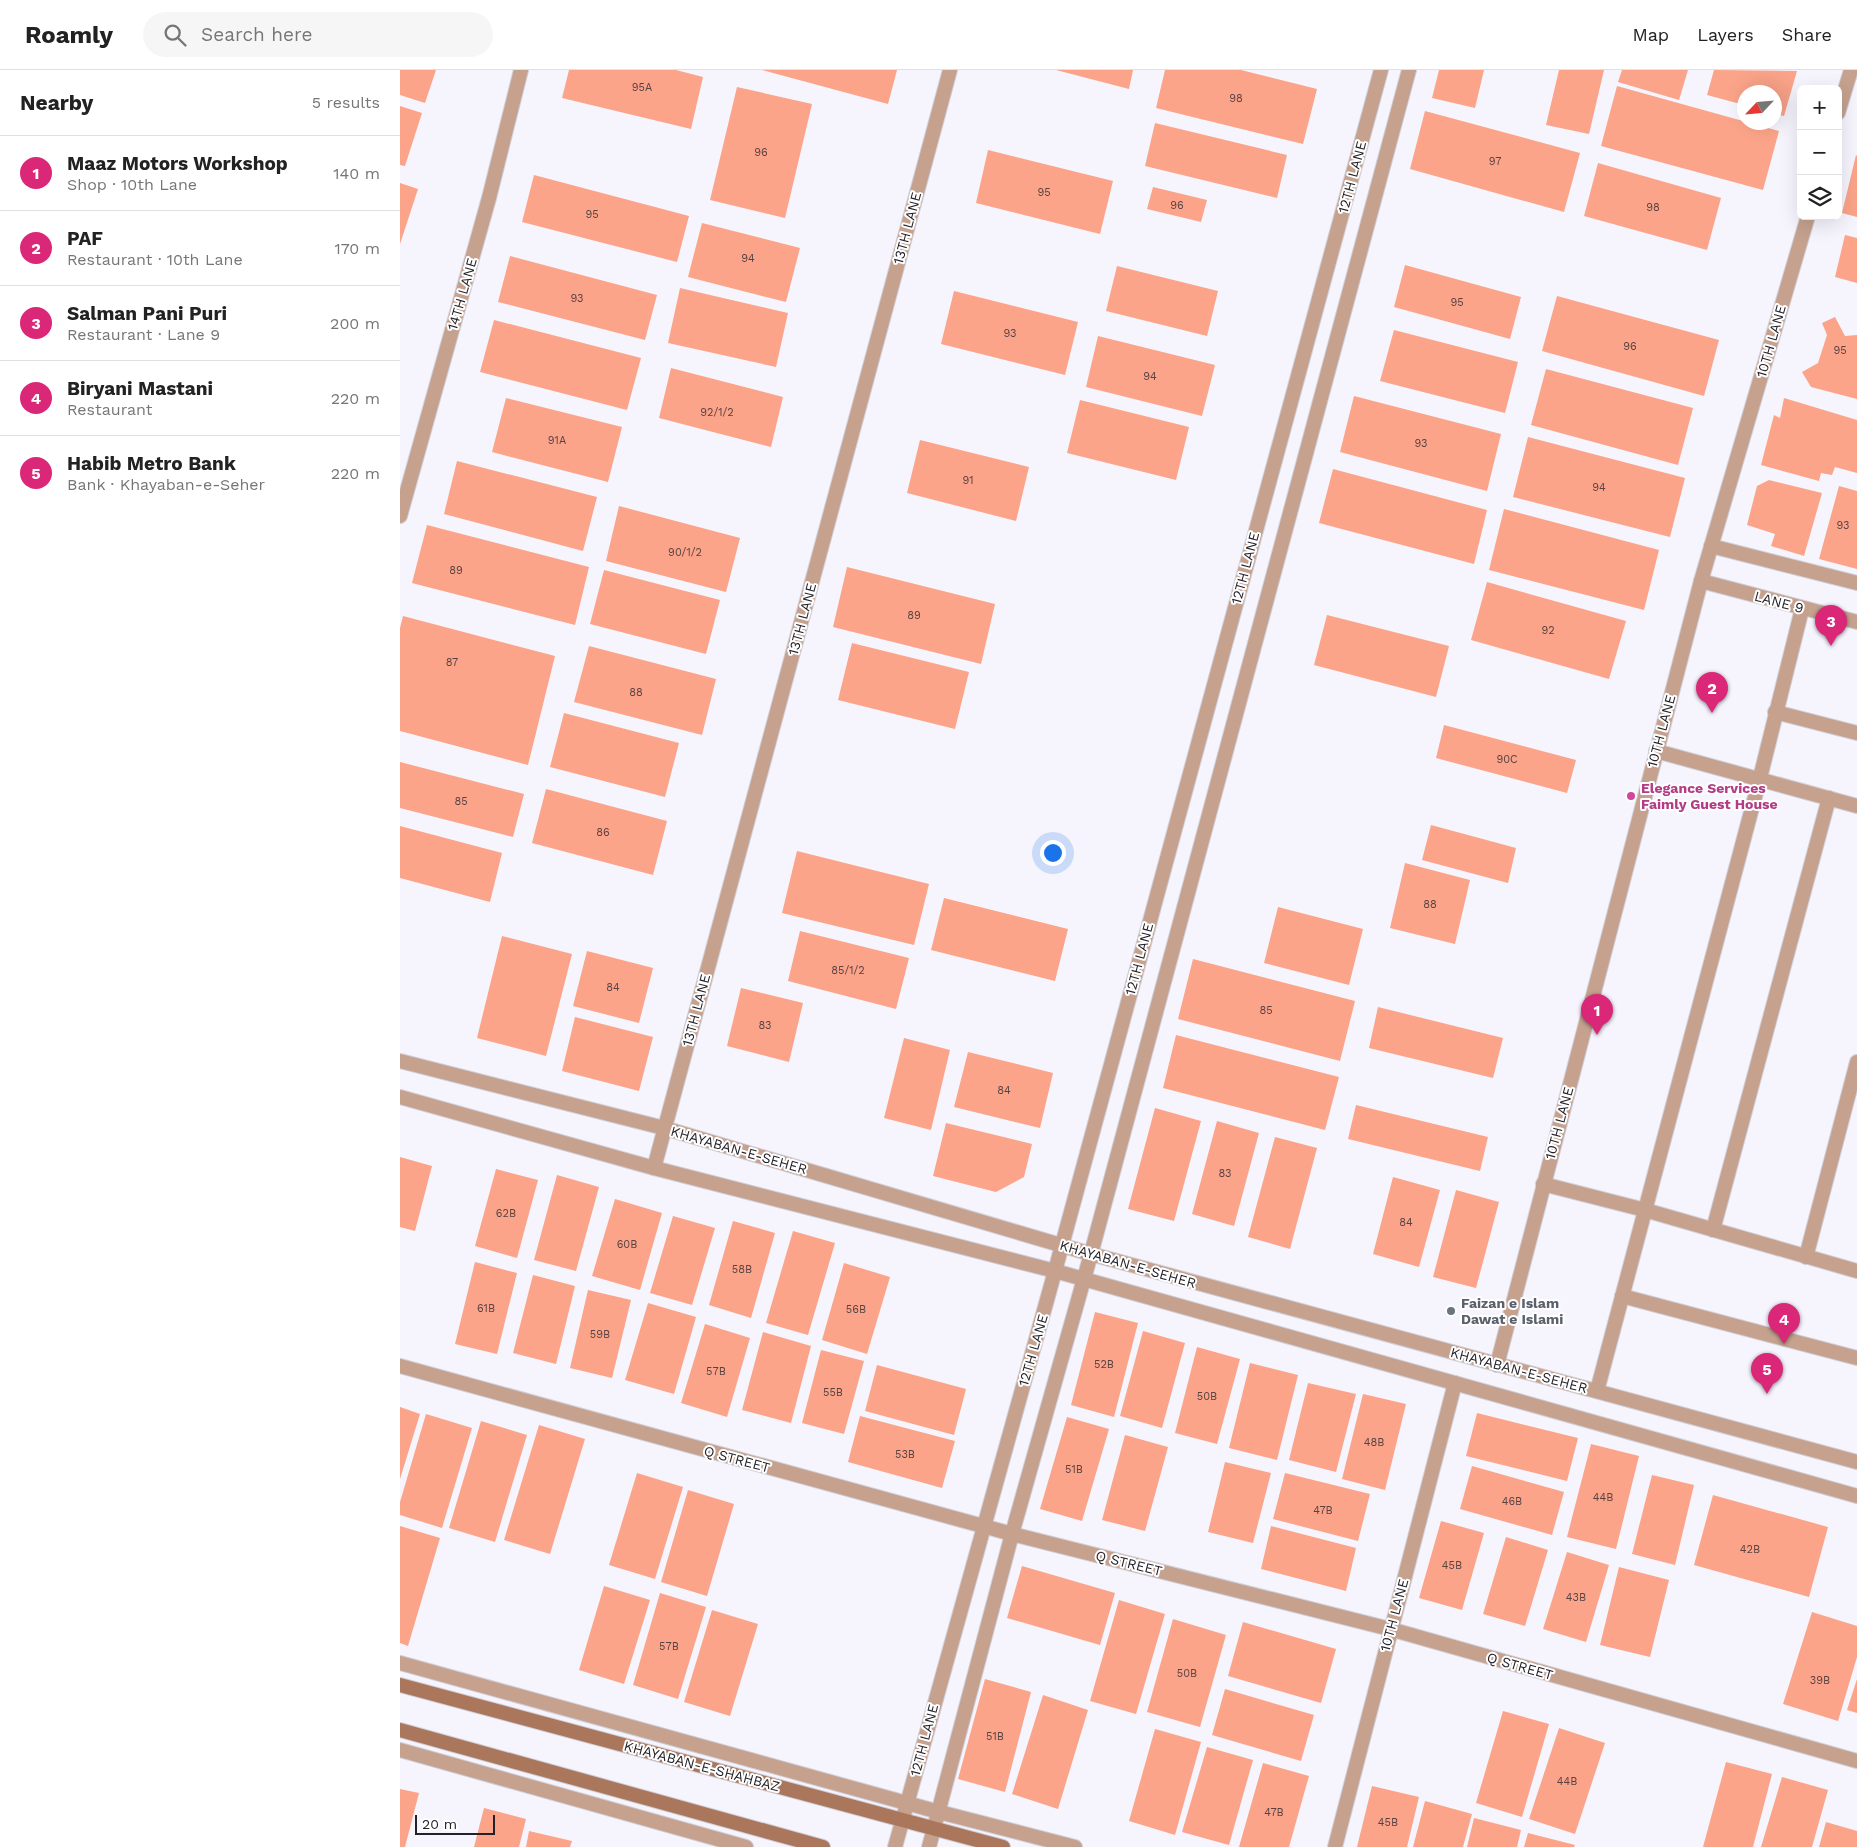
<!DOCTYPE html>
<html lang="en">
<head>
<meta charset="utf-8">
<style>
	body { margin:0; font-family:"Work Sans",sans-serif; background:#f6f6f6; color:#222 }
	.controls { position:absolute; right:15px; top:15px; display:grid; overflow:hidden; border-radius:8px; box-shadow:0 5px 20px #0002 }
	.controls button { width:45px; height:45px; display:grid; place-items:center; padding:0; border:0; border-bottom:1px solid #e0e0e0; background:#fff; color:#222; font:25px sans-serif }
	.compass { position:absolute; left:1337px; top:15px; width:45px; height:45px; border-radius:50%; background:#fff; box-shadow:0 5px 20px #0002; rotate:244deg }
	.scale { position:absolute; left:15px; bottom:12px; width:80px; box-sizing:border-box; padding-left:5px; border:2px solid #23222a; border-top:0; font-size:14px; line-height:18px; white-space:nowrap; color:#23222a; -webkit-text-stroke:4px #fff; paint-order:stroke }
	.you { position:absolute; left:652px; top:782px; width:18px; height:18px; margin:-12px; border:4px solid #fff; border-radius:50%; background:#1a73e8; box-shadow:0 0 0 8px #1a73e833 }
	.badge { display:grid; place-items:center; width:32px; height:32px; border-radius:50%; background:#db2777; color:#fff; font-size:16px; font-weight:700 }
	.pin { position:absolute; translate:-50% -41px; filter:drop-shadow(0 1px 2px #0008) }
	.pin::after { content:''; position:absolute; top:26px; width:18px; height:15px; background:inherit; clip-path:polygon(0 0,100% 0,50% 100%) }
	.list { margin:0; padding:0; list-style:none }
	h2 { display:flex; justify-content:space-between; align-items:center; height:65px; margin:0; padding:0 20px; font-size:21px }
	h2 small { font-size:16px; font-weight:400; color:#767676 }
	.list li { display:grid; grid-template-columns:32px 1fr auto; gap:15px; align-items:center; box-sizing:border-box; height:75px; padding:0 20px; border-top:1px solid #e0e0e0 }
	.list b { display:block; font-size:19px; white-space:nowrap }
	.list p { margin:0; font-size:16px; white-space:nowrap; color:#767676 }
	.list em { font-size:16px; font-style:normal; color:#767676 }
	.icon { flex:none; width:28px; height:28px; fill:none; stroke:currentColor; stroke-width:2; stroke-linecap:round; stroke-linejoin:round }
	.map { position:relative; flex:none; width:1457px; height:1777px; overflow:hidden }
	header { display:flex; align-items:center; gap:30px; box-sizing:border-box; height:70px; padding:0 25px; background:#fff; border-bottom:1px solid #e0e0e0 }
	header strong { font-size:24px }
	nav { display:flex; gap:28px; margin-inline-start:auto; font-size:18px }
	.search { width:350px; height:45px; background:#f6f6f6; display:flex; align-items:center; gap:12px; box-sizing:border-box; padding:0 18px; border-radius:28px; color:#767676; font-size:19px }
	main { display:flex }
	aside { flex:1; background:#fff }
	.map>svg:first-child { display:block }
	.building { fill:#fba489 }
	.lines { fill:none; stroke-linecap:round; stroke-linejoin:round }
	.minor-casing { stroke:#d0cfd8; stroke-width:16 }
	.tertiary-casing { stroke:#d0cfd8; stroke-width:16 }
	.secondary-casing { stroke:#d0cfd8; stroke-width:16 }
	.minor { stroke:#c5a18e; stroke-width:14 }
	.tertiary { stroke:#c5a18e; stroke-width:14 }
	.secondary { stroke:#aa775c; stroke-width:14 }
	.hotel-dot { fill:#d1479c; stroke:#fff; stroke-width:2 }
	.worship-dot { fill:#6b7280; stroke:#fff; stroke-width:2 }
	.labels { text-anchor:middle; stroke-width:4; stroke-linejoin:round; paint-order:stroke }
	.number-label { font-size:11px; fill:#594242 }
	.street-label { font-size:14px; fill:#23222a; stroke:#fff }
	.hotel-label { font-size:14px; font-weight:bold; fill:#b23c85; stroke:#fff; text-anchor:start }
	.worship-label { font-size:14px; font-weight:bold; fill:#5b616d; stroke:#fff; text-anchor:start }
</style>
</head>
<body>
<header>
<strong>Roamly</strong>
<div class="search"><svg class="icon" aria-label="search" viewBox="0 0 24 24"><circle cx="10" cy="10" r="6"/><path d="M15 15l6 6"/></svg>Search here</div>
<nav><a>Map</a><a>Layers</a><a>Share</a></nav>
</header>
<main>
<aside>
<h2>Nearby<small>5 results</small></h2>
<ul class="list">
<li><span class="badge">1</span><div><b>Maaz Motors Workshop</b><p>Shop · 10th Lane</p></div><em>140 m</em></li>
<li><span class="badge">2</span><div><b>PAF</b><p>Restaurant · 10th Lane</p></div><em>170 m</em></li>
<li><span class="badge">3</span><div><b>Salman Pani Puri</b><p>Restaurant · Lane 9</p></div><em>200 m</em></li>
<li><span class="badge">4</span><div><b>Biryani Mastani</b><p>Restaurant</p></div><em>220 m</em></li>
<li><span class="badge">5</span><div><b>Habib Metro Bank</b><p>Bank · Khayaban-e-Seher</p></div><em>220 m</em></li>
</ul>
</aside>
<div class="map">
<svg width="1457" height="1777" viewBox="0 0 1457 1777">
	<rect width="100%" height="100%" fill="#f6f5fe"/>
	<g class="building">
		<path d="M0,0H36L25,33L0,25Z"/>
		<path d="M169,0H276L303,7L291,59L162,28Z"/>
		<path d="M362,0H497L488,34Z"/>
		<path d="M656,0H733L729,19Z"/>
		<path d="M765,0H841L917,19L903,74L756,38Z"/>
		<path d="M1039,0H1084L1075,38L1032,28Z"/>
		<path d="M1159,0H1204L1189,64L1146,55Z"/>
		<path d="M1222,0H1288L1279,30L1218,12Z"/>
		<path d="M1314,0L1397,1L1384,46L1374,44V22H1344V35L1307,25Z"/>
		<path d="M1217,16L1379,61L1363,120L1201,76Z"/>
		<path d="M337,17L412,34L385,148L310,130Z"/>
		<path d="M0,36L22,43L5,96L0,95Z"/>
		<path d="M1025,41L1180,83L1164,142L1010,99Z"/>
		<path d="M755,53L887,85L877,128L745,96Z"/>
		<path d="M588,80L713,111L700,164L576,133Z"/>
		<path d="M1456,85L1457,86V147L1442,143Z"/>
		<path d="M1198,93L1321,128L1307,180L1184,146Z"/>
		<path d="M134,105L289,146L277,192L122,152Z"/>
		<path d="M0,113L18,119L0,174Z"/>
		<path d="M753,117L807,130L801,152L747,139Z"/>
		<path d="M302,153L400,178L386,232L288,207Z"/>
		<path d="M1445,165L1457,168V213L1435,207Z"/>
		<path d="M110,186L257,225L245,270L98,232Z"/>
		<path d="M1005,195L1121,227L1110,269L994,237Z"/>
		<path d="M717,196L818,221L807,266L706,241Z"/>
		<path d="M280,218L388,243L376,297L268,273Z"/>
		<path d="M554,221L678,252L665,305L541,274Z"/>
		<path d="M1157,226L1319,270L1304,326L1142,281Z"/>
		<path d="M1435,247L1445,266L1457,265V329L1411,317L1402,302L1418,293L1427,265L1422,253Z"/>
		<path d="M94,250L241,288L227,340L80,302Z"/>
		<path d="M994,260L1118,292L1105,343L980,311Z"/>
		<path d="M698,266L815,295L802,346L686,317Z"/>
		<path d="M271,298L383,327L371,377L259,348Z"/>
		<path d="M1146,299L1293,338L1278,395L1131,355Z"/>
		<path d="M954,326L1101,364L1087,421L940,382Z"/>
		<path d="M106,328L222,357L208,412L92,382Z"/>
		<path d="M1384,328L1457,350V403L1435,397L1432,405L1421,403L1419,411L1361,395L1374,345L1380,348Z"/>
		<path d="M680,330L789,357L776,410L667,383Z"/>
		<path d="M1128,367L1285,408L1270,467L1113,427Z"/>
		<path d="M520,370L629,397L616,451L507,423Z"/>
		<path d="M57,391L197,427L183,481L44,444Z"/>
		<path d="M933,399L1087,440L1074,494L919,453Z"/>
		<path d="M1369,410L1422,423L1404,486L1371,476L1375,464L1347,455L1357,416Z"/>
		<path d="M1439,416L1457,421V499L1419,489Z"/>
		<path d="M219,436L340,468L326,522L206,491Z"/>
		<path d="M1104,439L1259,480L1244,540L1089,500Z"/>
		<path d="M27,455L189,497L175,555L12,513Z"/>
		<path d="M447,497L595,534L581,594L433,557Z"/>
		<path d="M204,500L320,530L306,584L190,554Z"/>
		<path d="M1087,512L1226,551L1209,609L1071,570Z"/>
		<path d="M927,545L1049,576L1036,627L914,595Z"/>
		<path d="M3,546L155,586L128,695L0,661V558Z"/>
		<path d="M452,573L569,602L555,659L438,630Z"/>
		<path d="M189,576L316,609L302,665L174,632Z"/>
		<path d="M164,643L279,673L265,727L150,697Z"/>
		<path d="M1044,655L1176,690L1167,723L1036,688Z"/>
		<path d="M0,692L124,724L113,767L0,738Z"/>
		<path d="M146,719L267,751L253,805L132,773Z"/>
		<path d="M1031,755L1116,778L1108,813L1022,790Z"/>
		<path d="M0,756L102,783L90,832L0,808Z"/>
		<path d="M397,781L529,814L514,875L382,843Z"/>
		<path d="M1005,793L1070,810L1055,874L990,858Z"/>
		<path d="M544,828L668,859L655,911L531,880Z"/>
		<path d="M878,837L963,859L949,915L864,893Z"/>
		<path d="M400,861L509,888L496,939L388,911Z"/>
		<path d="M102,866L172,884L146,986L77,968Z"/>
		<path d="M187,881L253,898L239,953L173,936Z"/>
		<path d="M793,889L955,931L940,991L778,949Z"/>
		<path d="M341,918L403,933L389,992L327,976Z"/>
		<path d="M978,937L1103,968L1093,1008L969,978Z"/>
		<path d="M175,947L253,967L239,1021L162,1001Z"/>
		<path d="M776,965L939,1007L925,1060L763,1018Z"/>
		<path d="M504,968L550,980L531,1060L484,1048Z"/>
		<path d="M568,982L653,1003L640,1058L554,1037Z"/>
		<path d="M956,1035L1088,1067L1080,1101L948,1069Z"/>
		<path d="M755,1038L801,1051L774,1151L728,1139Z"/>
		<path d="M817,1051L859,1063L834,1156L792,1144Z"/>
		<path d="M546,1053L632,1074L624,1107L596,1122L533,1106Z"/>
		<path d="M875,1067L917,1078L890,1179L848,1167Z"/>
		<path d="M0,1087L32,1096L15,1161L0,1157Z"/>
		<path d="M96,1099L138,1110L117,1188L75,1176Z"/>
		<path d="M157,1105L199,1117L176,1201L134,1190Z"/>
		<path d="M993,1107L1040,1120L1019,1197L973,1184Z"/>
		<path d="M1056,1120L1099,1132L1076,1218L1033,1207Z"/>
		<path d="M215,1129L262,1143L240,1220L192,1206Z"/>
		<path d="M273,1146L315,1158L292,1235L250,1223Z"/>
		<path d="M333,1151L375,1163L351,1248L309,1235Z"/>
		<path d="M393,1161L435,1173L408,1265L366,1253Z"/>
		<path d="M75,1192L117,1203L97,1284L55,1274Z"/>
		<path d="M444,1193L490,1207L467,1284L422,1270Z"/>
		<path d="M133,1205L175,1216L156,1294L113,1283Z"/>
		<path d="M188,1220L231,1230L212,1308L170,1298Z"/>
		<path d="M248,1233L296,1247L274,1324L225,1310Z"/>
		<path d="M695,1242L738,1253L714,1347L671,1335Z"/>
		<path d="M305,1254L350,1268L327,1347L281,1333Z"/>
		<path d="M743,1261L785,1273L762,1358L720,1346Z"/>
		<path d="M363,1262L411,1276L391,1353L342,1340Z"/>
		<path d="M797,1277L840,1289L817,1374L775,1363Z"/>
		<path d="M421,1280L464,1291L444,1364L402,1353Z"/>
		<path d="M850,1293L898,1305L877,1390L829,1378Z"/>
		<path d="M477,1295L566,1319L554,1365L465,1341Z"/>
		<path d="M908,1313L956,1324L936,1402L889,1390Z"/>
		<path d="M963,1324L1006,1334L985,1420L942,1409Z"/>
		<path d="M0,1337L20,1344L0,1409Z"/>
		<path d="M1077,1343L1178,1368L1167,1411L1066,1386Z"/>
		<path d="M26,1344L72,1358L42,1458L0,1445V1432Z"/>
		<path d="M460,1346L555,1371L542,1418L448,1392Z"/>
		<path d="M667,1347L709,1359L682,1451L640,1439Z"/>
		<path d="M81,1351L127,1365L95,1472L49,1458Z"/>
		<path d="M139,1355L185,1369L150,1484L104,1470Z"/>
		<path d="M725,1365L768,1377L745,1461L702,1450Z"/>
		<path d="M1191,1374L1239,1386L1216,1479L1167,1467Z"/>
		<path d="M825,1392L871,1403L853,1473L808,1462Z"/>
		<path d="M1072,1396L1164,1422L1152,1465L1060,1439Z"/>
		<path d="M237,1403L283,1417L255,1509L209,1495Z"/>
		<path d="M885,1403L970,1424L958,1471L873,1449Z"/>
		<path d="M1252,1405L1294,1415L1275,1495L1232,1484Z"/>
		<path d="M288,1420L334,1434L307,1526L261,1512Z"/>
		<path d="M1313,1425L1428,1457L1409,1527L1294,1495Z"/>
		<path d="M1041,1451L1084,1463L1062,1540L1019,1528Z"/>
		<path d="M0,1456L40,1468L8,1576L0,1573Z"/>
		<path d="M871,1456L956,1478L946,1521L861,1499Z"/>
		<path d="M1106,1467L1148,1480L1125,1556L1083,1544Z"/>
		<path d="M1167,1482L1209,1495L1186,1572L1143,1559Z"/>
		<path d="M622,1496L715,1523L700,1575L607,1548Z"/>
		<path d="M1219,1497L1269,1510L1250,1587L1200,1575Z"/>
		<path d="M204,1516L250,1530L224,1614L179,1600Z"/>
		<path d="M260,1523L306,1537L278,1629L233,1615Z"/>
		<path d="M719,1530L765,1544L736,1644L690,1631Z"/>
		<path d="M312,1540L358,1554L330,1646L284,1632Z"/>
		<path d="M1412,1542L1457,1556V1587L1438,1651L1383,1634Z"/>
		<path d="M773,1549L826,1565L800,1657L747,1642Z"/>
		<path d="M843,1552L936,1579L921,1633L828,1606Z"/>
		<path d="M585,1609L631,1622L605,1722L558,1709Z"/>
		<path d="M1457,1609V1643L1447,1640Z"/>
		<path d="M825,1619L914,1645L901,1691L812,1665Z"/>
		<path d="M643,1625L688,1640L658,1739L612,1724Z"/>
		<path d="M1103,1641L1149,1654L1122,1747L1076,1733Z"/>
		<path d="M1159,1658L1205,1673L1175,1764L1129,1749Z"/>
		<path d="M755,1659L801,1672L775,1765L729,1751Z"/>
		<path d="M807,1677L853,1690L829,1775L782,1762Z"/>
		<path d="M1326,1692L1372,1704L1353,1777H1303Z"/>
		<path d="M863,1693L909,1706L889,1777H839Z"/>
		<path d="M1382,1707L1428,1720L1412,1777H1361Z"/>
		<path d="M972,1716L1019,1727L1007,1777H957Z"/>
		<path d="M0,1719L19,1723L5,1777H0Z"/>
		<path d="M1025,1731L1072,1744L1063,1777H1013Z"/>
		<path d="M84,1738L126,1749L119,1777H74Z"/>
		<path d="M1074,1748L1121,1760L1117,1777H1067Z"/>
		<path d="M1426,1752L1457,1761V1777H1419Z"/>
		<path d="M129,1761L172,1771L170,1777H126Z"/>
		<path d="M1128,1763L1175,1775L1174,1777H1124Z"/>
	</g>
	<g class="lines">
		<g class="minor-casing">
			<g id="minor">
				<path d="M1438,43L1451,0"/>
				<path d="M0,446L89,128L121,0"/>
				<path d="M1311,476L1457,513"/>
				<path d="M1301,511L1457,552"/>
				<path d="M1375,642L1457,663"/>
				<path d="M1256,681L1457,736"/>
				<path d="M254,1098L550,0"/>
				<path d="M1143,1114L1245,1140L1457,1201"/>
				<path d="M1313,1160L1429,728"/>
				<path d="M1406,1187L1457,992"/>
				<path d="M1222,1226L1457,1288"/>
				<path d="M1097,1295L1301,511L1408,146"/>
				<path d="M0,1296L612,1464L990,1559L1457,1691"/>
				<path d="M1197,1321L1360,708L1402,539"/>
				<path d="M0,1593L539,1742L675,1777"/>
				<path d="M0,1680L346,1777"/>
				<path d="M495,1777L655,1201L981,0"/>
				<path d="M529,1777L612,1464L691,1184L1009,0"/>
				<path d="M935,1777L1055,1313"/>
			</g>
		</g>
		<g class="tertiary-casing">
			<g id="tertiary">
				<path d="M0,991L264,1058L691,1184L1457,1392"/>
				<path d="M0,1027L254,1098L655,1201L1457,1426"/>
			</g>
		</g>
		<g class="secondary-casing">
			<g id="secondary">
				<path d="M0,1615L603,1777"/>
				<path d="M0,1660L423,1777"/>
			</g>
		</g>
		<use href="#minor" class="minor"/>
		<use href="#tertiary" class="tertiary"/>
		<use href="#secondary" class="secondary"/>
	</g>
	<circle class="hotel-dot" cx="1231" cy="726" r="5"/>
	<circle class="worship-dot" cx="1051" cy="1241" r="5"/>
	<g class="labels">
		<g class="number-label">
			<text x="242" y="21">95A</text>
			<text x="836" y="32">98</text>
			<text x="361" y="86">96</text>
			<text x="1095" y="95">97</text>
			<text x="644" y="126">95</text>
			<text x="777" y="139">96</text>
			<text x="1253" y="141">98</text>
			<text x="192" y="148">95</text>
			<text x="348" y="192">94</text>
			<text x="177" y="232">93</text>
			<text x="1057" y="236">95</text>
			<text x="610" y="267">93</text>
			<text x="1230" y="280">96</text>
			<text x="1440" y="284">95</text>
			<text x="750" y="310">94</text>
			<text x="317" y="346">92/1/2</text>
			<text x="157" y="374">91A</text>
			<text x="1021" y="377">93</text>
			<text x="568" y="414">91</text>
			<text x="1199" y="421">94</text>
			<text x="1443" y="459">93</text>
			<text x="285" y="486">90/1/2</text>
			<text x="56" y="504">89</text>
			<text x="514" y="549">89</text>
			<text x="1148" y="564">92</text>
			<text x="52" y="596">87</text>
			<text x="236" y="626">88</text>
			<text x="1107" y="693">90C</text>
			<text x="61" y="735">85</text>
			<text x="203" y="766">86</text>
			<text x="1030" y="838">88</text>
			<text x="448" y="904">85/1/2</text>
			<text x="213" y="921">84</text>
			<text x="866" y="944">85</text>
			<text x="365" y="959">83</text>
			<text x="604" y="1024">84</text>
			<text x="825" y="1107">83</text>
			<text x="106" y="1147">62B</text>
			<text x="1006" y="1156">84</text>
			<text x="227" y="1178">60B</text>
			<text x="342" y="1203">58B</text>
			<text x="86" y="1242">61B</text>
			<text x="456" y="1243">56B</text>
			<text x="200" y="1268">59B</text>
			<text x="704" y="1298">52B</text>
			<text x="316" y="1305">57B</text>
			<text x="433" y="1326">55B</text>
			<text x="807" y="1330">50B</text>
			<text x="974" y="1376">48B</text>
			<text x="505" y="1388">53B</text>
			<text x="674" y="1403">51B</text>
			<text x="1203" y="1431">44B</text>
			<text x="1112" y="1435">46B</text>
			<text x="923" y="1444">47B</text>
			<text x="1350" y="1483">42B</text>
			<text x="1052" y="1499">45B</text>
			<text x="1176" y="1531">43B</text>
			<text x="269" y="1580">57B</text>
			<text x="787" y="1607">50B</text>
			<text x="1420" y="1614">39B</text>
			<text x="595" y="1670">51B</text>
			<text x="1167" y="1715">44B</text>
			<text x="874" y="1746">47B</text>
			<text x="988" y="1756">45B</text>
		</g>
		<g class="street-label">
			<text transform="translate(952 107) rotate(-75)" y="5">12TH LANE</text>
			<text transform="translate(507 158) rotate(-75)" y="5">13TH LANE</text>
			<text transform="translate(62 224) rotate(-74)" y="5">14TH LANE</text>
			<text transform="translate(1371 271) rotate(-74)" y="5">10TH LANE</text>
			<text transform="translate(845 498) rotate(-75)" y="5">12TH LANE</text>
			<text transform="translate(1379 532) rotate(15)" y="5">LANE 9</text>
			<text transform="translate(402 549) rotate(-75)" y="5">13TH LANE</text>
			<text transform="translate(1261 661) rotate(-75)" y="5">10TH LANE</text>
			<text transform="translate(739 889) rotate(-75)" y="5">12TH LANE</text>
			<text transform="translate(296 940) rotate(-75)" y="5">13TH LANE</text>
			<text transform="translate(1159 1053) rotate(-75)" y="5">10TH LANE</text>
			<text transform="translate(339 1080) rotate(16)" y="5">KHAYABAN-E-SEHER</text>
			<text transform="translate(728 1194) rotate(16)" y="5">KHAYABAN-E-SEHER</text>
			<text transform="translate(633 1280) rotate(-74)" y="5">12TH LANE</text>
			<text transform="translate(1119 1300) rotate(15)" y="5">KHAYABAN-E-SEHER</text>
			<text transform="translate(337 1389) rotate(15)" y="5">Q STREET</text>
			<text transform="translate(729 1493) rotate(14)" y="5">Q STREET</text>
			<text transform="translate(994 1545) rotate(-75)" y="5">10TH LANE</text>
			<text transform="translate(1120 1596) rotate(16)" y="5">Q STREET</text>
			<text transform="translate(524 1670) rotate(-75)" y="5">12TH LANE</text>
			<text transform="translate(302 1696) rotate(15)" y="5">KHAYABAN-E-SHAHBAZ</text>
		</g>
		<g class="hotel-label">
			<text x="1241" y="723">Elegance Services<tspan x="1241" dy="16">Faimly Guest House</tspan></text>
		</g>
		<g class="worship-label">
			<text x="1061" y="1238">Faizan e Islam<tspan x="1061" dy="16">Dawat e Islami</tspan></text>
		</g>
	</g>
</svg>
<div class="controls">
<button>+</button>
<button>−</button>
<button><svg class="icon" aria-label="layers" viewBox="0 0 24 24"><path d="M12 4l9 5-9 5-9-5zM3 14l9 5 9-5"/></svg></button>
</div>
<svg class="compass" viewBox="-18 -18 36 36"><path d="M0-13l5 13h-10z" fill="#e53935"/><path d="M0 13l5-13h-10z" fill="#767676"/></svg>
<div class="scale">20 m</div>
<div class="you"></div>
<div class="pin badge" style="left:1197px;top:965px">1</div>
<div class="pin badge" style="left:1312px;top:643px">2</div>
<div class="pin badge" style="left:1431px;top:576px">3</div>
<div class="pin badge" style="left:1384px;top:1274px">4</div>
<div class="pin badge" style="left:1367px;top:1324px">5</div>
</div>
</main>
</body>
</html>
